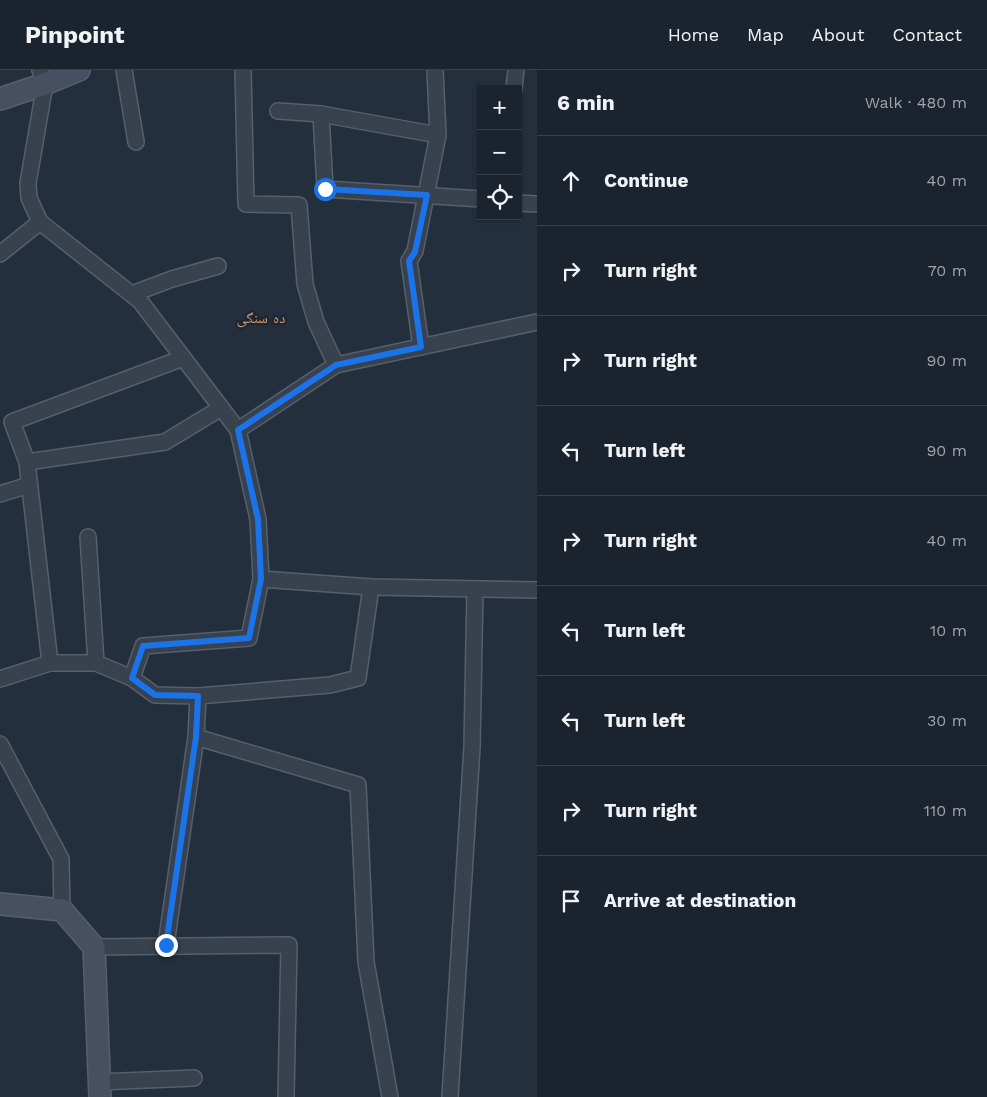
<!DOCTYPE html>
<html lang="en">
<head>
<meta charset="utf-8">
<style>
	body { margin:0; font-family:"Work Sans","Noto Naskh Arabic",sans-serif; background:#242b36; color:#f1f3f6 }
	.controls { position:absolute; right:15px; top:15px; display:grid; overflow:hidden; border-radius:0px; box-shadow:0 1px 4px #0004 }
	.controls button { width:45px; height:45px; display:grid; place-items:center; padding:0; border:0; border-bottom:1px solid #39404a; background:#1b232e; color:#f1f3f6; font:25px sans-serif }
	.stop { position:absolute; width:15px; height:15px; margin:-11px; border:4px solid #1a73e8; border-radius:50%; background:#fff }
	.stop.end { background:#1a73e8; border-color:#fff; box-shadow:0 1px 5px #0008 }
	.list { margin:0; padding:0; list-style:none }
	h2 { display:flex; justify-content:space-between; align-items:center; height:65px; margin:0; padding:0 20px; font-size:21px }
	h2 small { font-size:16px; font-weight:400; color:#a0a4aa }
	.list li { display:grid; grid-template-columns:32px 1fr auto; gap:15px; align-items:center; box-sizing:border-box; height:90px; padding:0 20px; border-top:1px solid #39404a }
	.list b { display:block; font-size:19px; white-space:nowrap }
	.list em { font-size:16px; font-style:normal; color:#a0a4aa }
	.icon { flex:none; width:28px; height:28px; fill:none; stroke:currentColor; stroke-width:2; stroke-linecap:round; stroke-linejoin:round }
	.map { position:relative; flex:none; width:537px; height:1027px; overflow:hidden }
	header { display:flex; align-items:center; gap:30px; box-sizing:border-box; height:70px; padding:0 25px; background:#1b232e; border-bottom:1px solid #39404a }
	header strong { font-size:24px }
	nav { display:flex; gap:28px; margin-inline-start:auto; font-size:18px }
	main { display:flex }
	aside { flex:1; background:#1b232e }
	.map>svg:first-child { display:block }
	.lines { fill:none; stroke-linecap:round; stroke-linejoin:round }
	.street-casing { stroke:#565f6c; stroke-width:18 }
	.secondary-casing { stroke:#565f6c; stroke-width:24 }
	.street { stroke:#38414e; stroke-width:15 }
	.secondary { stroke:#465061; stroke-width:21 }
	.route { stroke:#1a73e8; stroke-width:6 }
	.labels { text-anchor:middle; stroke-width:4.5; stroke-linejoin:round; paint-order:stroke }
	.neighbourhood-label { font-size:15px; fill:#d59563; stroke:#1d2633 }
</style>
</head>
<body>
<header>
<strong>Pinpoint</strong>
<nav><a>Home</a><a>Map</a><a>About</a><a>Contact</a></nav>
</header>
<main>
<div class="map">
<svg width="537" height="1027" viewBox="0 0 537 1027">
	<rect width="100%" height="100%" fill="#242f3e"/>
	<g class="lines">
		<g class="street-casing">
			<g id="street">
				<path d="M40,0L45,14L28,113L29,128L40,152L140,231L238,360"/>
				<path d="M124,0L136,72"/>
				<path d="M243,0L246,134L299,135L305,214L316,252L336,295"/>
				<path d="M514,19L516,0"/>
				<path d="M278,41L321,44L438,65"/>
				<path d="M321,44L325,119L481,129"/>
				<path d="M518,133L537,134"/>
				<path d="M0,184L40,152"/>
				<path d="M132,224L172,209L218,196"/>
				<path d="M421,277L409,191L415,181L438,65L435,0"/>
				<path d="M27,392L165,372L221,338"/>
				<path d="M0,424L29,415"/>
				<path d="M88,467L96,593"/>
				<path d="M261,509L258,449L238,360L336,295L537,252"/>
				<path d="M50,593L27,392L12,352L183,288"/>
				<path d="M132,608L143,576L249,568L261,509L371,517L537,520"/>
				<path d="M0,609L50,593H96L132,608L155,625L198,626L330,615L358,608L371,517"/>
				<path d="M196,667L358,715L366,892L390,1027"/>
				<path d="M0,674L61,789L62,840"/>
				<path d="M166,875L196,667L198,626"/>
				<path d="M94,877L289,875L286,1027"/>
				<path d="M99,1012L194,1008"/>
				<path d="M450,1027L472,677L475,519"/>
			</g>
		</g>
		<g class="secondary-casing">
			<g id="secondary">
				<path d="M0,29L45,14L79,0"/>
				<path d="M0,834L62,840L94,877L100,1027"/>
			</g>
		</g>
		<use href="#street" class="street"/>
		<use href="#secondary" class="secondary"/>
	</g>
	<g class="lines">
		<path class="route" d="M166,875L196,667L198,626L155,625L132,608L143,576L249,568L261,509L258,449L238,360L336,295L421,277L409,191L415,182L427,125L325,119"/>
	</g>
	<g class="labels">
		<g class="neighbourhood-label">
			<text x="261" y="253">ده سنگی</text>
		</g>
	</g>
</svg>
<div class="controls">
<button>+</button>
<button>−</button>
<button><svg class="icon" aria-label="locate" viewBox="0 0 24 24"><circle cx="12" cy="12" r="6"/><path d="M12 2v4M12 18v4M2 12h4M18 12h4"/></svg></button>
</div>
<div class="stop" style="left:325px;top:119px"></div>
<div class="stop end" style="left:166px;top:875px"></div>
</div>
<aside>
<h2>6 min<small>Walk · 480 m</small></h2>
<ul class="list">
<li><svg class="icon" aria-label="ahead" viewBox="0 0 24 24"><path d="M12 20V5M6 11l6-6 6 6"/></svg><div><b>Continue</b></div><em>40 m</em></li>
<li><svg class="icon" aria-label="right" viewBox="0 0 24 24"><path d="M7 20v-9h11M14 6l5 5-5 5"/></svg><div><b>Turn right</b></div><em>70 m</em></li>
<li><svg class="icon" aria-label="right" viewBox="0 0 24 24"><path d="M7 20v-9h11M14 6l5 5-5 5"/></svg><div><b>Turn right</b></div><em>90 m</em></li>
<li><svg class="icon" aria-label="left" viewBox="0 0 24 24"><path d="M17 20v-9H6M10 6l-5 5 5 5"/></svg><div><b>Turn left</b></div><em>90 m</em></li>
<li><svg class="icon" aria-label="right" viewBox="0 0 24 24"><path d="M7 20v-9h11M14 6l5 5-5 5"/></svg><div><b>Turn right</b></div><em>40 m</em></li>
<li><svg class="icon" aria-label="left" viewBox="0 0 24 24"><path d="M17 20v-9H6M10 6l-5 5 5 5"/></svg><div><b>Turn left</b></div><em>10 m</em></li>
<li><svg class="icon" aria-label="left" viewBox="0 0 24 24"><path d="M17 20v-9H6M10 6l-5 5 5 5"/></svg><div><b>Turn left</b></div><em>30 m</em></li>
<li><svg class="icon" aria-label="right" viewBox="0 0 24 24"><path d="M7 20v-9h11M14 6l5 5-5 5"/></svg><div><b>Turn right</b></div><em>110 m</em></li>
<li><svg class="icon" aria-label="arrive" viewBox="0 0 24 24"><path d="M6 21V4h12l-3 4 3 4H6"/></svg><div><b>Arrive at destination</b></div></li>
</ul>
</aside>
</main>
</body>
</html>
